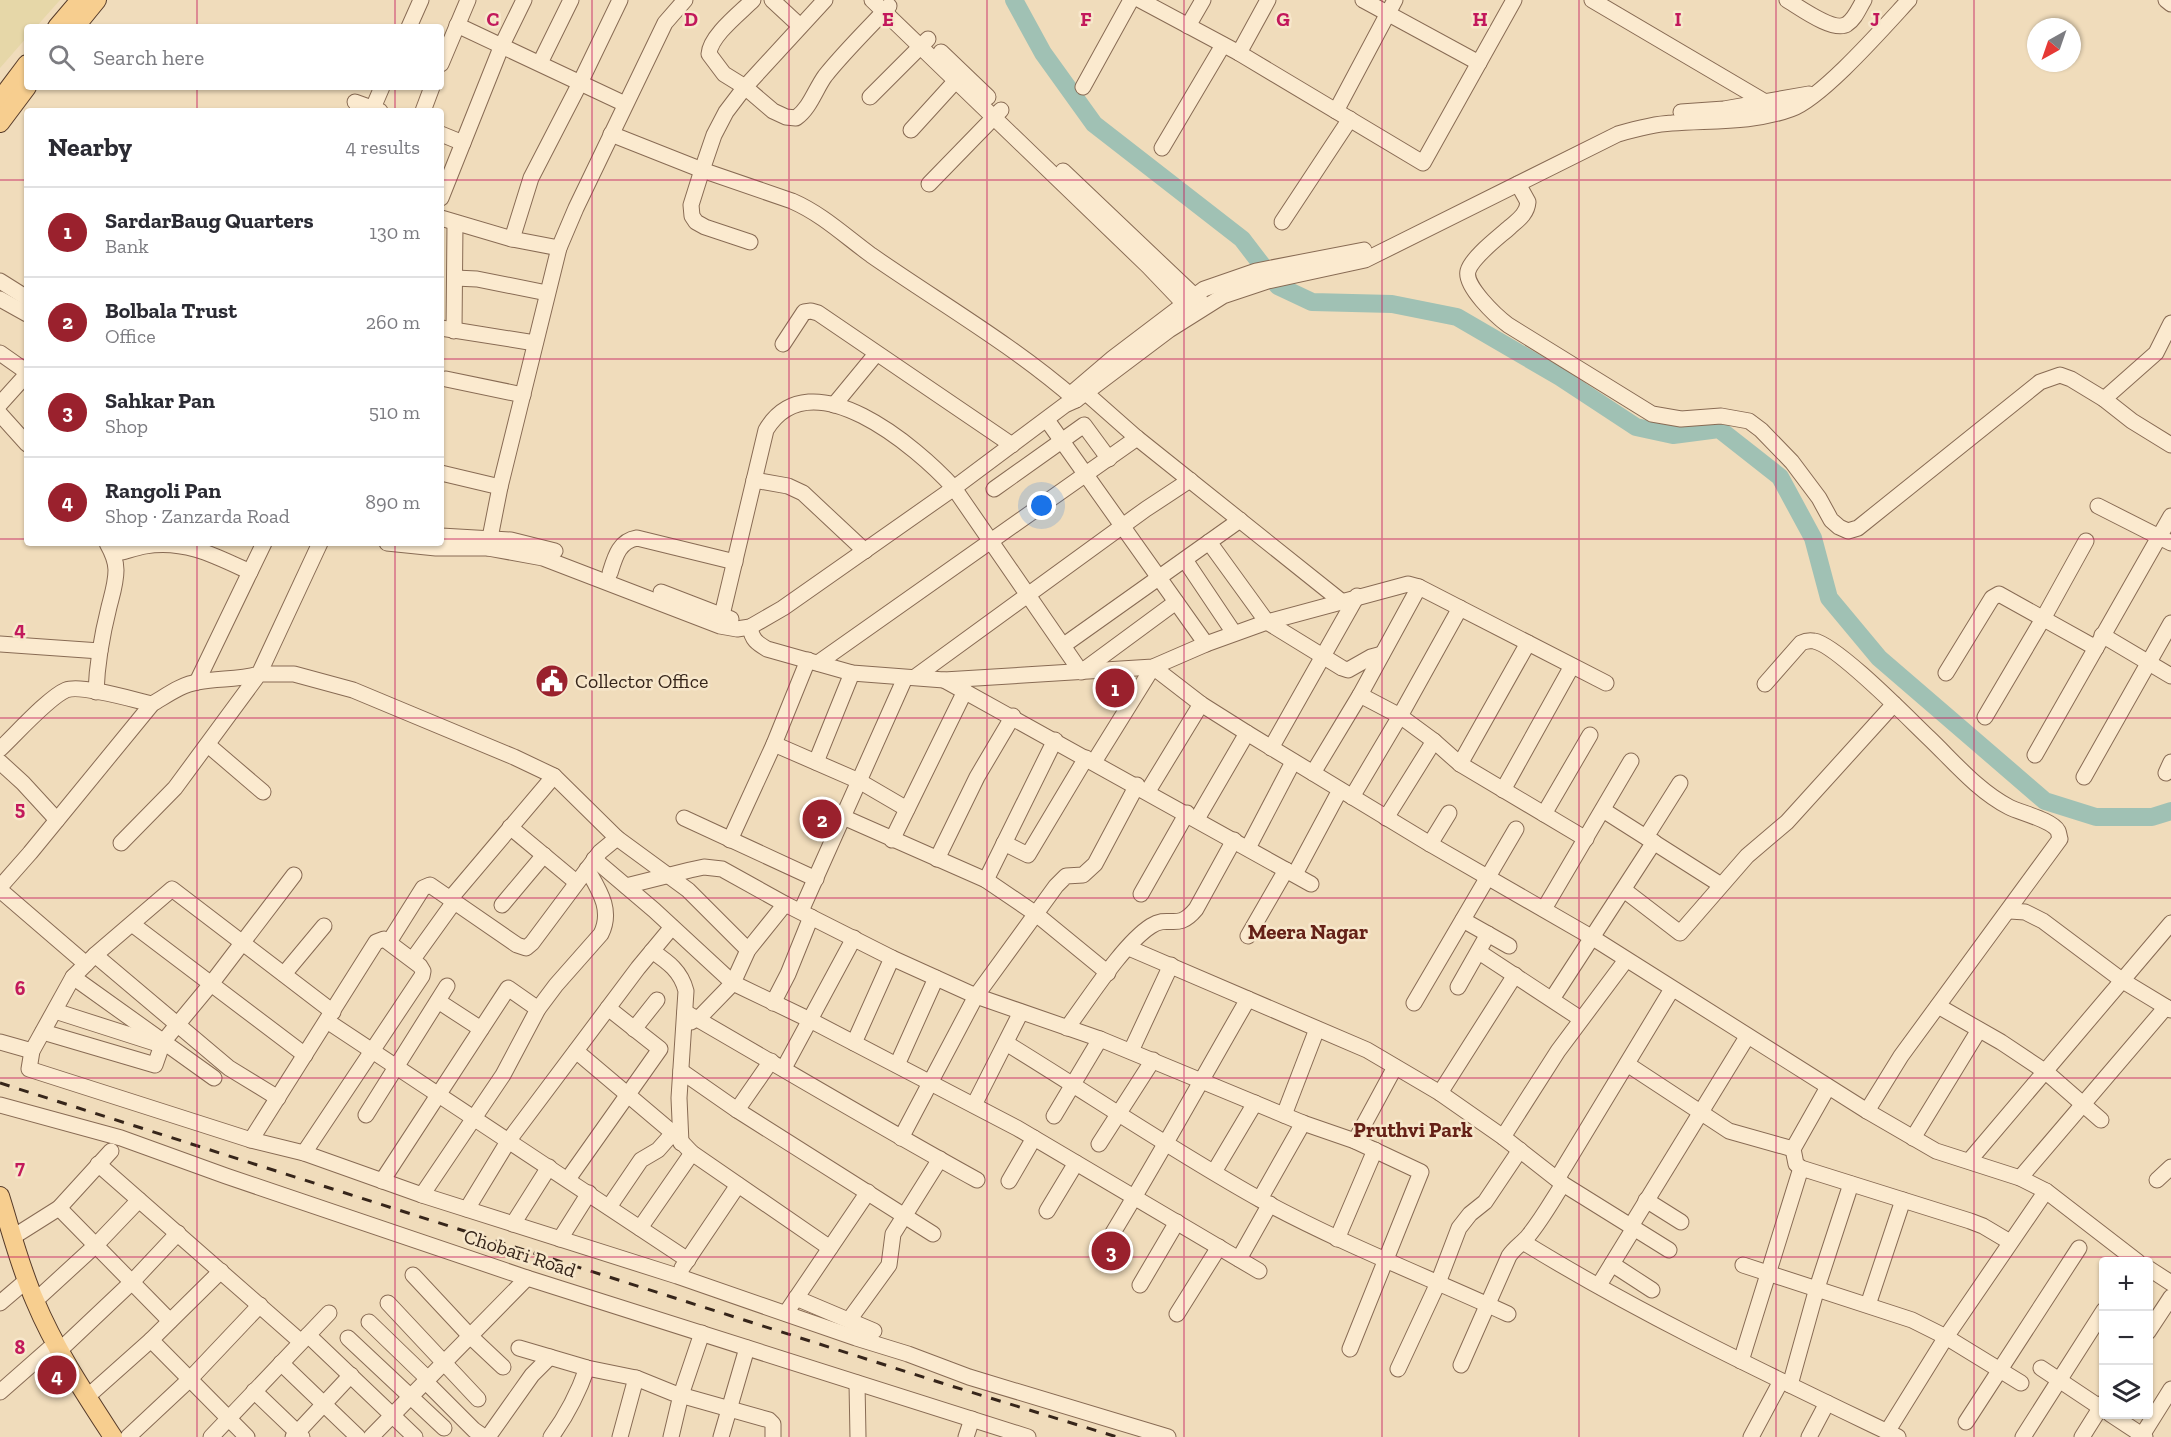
<!DOCTYPE html>
<html lang="en">
<head>
<meta charset="utf-8">
<style>
	body { margin:0; font-family:"Zilla Slab",serif; background:#f2f2f3; color:#2b2b33 }
	.controls { position:absolute; right:18px; bottom:18px; display:grid; overflow:hidden; border-radius:6px; box-shadow:0 2px 4px #0004 }
	.controls button { width:54px; height:54px; display:grid; place-items:center; padding:0; border:0; border-bottom:2px solid #e1e1e2; background:#fff; color:#2b2b33; font:30px sans-serif }
	.compass { position:absolute; left:2027px; top:18px; width:54px; height:54px; border-radius:50%; background:#fff; box-shadow:0 2px 4px #0004; rotate:220deg }
	.you { position:absolute; left:1042px; top:506px; width:21px; height:21px; margin:-15px; border:4px solid #fff; border-radius:50%; background:#1a73e8; box-shadow:0 0 0 9px #1a73e833 }
	.badge { display:grid; place-items:center; width:39px; height:39px; border-radius:50%; background:#9a212d; color:#fff; font-size:20px; font-weight:700 }
	.pin { position:absolute; translate:-50% -50%; border:3px solid #fff; box-shadow:0 2px 6px #0006 }
	.list { margin:0; padding:0; list-style:none }
	h2 { display:flex; justify-content:space-between; align-items:center; height:78px; margin:0; padding:0 24px; font-size:26px }
	h2 small { font-size:20px; font-weight:400; color:#7c7c81 }
	.list li { display:grid; grid-template-columns:39px 1fr auto; gap:18px; align-items:center; box-sizing:border-box; height:90px; padding:0 24px; border-top:2px solid #e1e1e2 }
	.list b { display:block; font-size:22px; white-space:nowrap }
	.list p { margin:0; font-size:20px; white-space:nowrap; color:#7c7c81 }
	.list em { font-size:20px; font-style:normal; color:#7c7c81 }
	.icon { flex:none; width:33px; height:33px; fill:none; stroke:currentColor; stroke-width:2; stroke-linecap:round; stroke-linejoin:round }
	.map { position:relative; flex:none; width:2171px; height:1437px; overflow:hidden }
	.search { position:absolute; background:#fff; box-shadow:0 2px 4px #0004; left:24px; top:24px; width:420px; height:66px; display:flex; align-items:center; gap:15px; box-sizing:border-box; padding:0 21px; border-radius:6px; color:#7c7c81; font-size:22px }
	.panel { position:absolute; background:#fff; box-shadow:0 2px 4px #0004; left:24px; top:108px; width:420px; height:438px; border-radius:6px }
	.map>svg:first-child { display:block }
	.farmland { fill:#e6d7a8 }
	.lines { fill:none; stroke-linecap:round; stroke-linejoin:round }
	.river { stroke:#a0c1b4; stroke-width:18 }
	.minor-casing { stroke:#886b54; stroke-width:17 }
	.major-casing { stroke:#553a29; stroke-width:20 }
	.minor { stroke:#fbeacf; stroke-width:15 }
	.major { stroke:#f7ce8f; stroke-width:18 }
	.rail { stroke:#36251a; stroke-width:3; stroke-dasharray:10 10; stroke-linecap:butt }
	.grid { fill:none; stroke:#c2185b; stroke-width:1.5; stroke-opacity:0.55 }
	.labels { text-anchor:middle; stroke-width:5; stroke-linejoin:round; paint-order:stroke }
	.poi-label { font-size:20px; fill:#36251a; stroke:#f7e7cb; text-anchor:start }
	.street-label { font-size:20px; fill:#36251a; stroke:#f7e7cb }
	.neighbourhood-label { font-size:21px; font-weight:bold; fill:#652117; stroke:#f7e7cb }
	.grid-label { font-size:20px; text-anchor:middle; font-weight:bold; fill:#c2185b; stroke:#f7e7cb; stroke-width:5; stroke-linejoin:round; paint-order:stroke }
</style>
</head>
<body>
<div class="map">
<svg width="2171" height="1437" viewBox="0 0 2171 1437">
	<rect width="100%" height="100%" fill="#f0dcbb"/>
	<path class="farmland" d="M0,0H60L36,27H27V37L0,68Z"/>
	<g class="lines">
		<path class="river" d="M1014,0L1043,53L1094,124L1242,239L1278,286L1312,302L1392,304L1457,317L1560,377L1636,427L1673,435L1719,429L1780,477L1813,538L1829,598L1879,658L2045,801L2096,817H2152L2171,811"/>
		<g class="minor-casing">
			<g id="minor">
				<path d="M753,0C740,13 710,36 709,54L724,74L745,87L773,111L786,117L796,118C810,108 815,90 825,76C845,51 868,29 889,6"/>
				<path d="M772,0L800,26"/>
				<path d="M872,0L1148,266L1191,311"/>
				<path d="M1140,0L1239,53L1423,163L1514,0"/>
				<path d="M1363,0L1479,63"/>
				<path d="M1592,0L1767,103"/>
				<path d="M1787,0C1799,7 1834,33 1847,24C1855,19 1859,8 1864,0"/>
				<path d="M2166,0L2171,4"/>
				<path d="M457,25L625,104"/>
				<path d="M1188,26L1203,0"/>
				<path d="M409,27L421,0"/>
				<path d="M941,52L988,97"/>
				<path d="M1239,53L1268,0"/>
				<path d="M540,63L571,0"/>
				<path d="M441,64L468,0"/>
				<path d="M1083,87L1131,0"/>
				<path d="M870,97L928,39"/>
				<path d="M355,102L380,111"/>
				<path d="M373,108L382,87"/>
				<path d="M423,111L432,87"/>
				<path d="M1336,111L1395,0"/>
				<path d="M1681,112L1724,109L1809,94"/>
				<path d="M911,130L961,75"/>
				<path d="M441,134L463,143"/>
				<path d="M611,134L702,170L792,201C822,214 845,236 871,255C940,303 1013,345 1076,400"/>
				<path d="M1162,148L1223,45"/>
				<path d="M1063,171L1202,303"/>
				<path d="M929,184L1001,110"/>
				<path d="M1518,184L1528,202C1527,214 1518,220 1510,227C1499,237 1472,257 1468,271C1464,286 1496,316 1508,325L1652,414L1681,419L1721,416L1749,421L1761,430L1792,462L1819,498L1831,520L1839,527L1848,531L1858,528L2040,382L2060,375L2071,379L2104,399L2132,421L2171,445"/>
				<path d="M441,198L502,45L524,0"/>
				<path d="M441,218L512,239L559,248"/>
				<path d="M1282,222L1350,119"/>
				<path d="M512,239L531,178L580,83L620,0"/>
				<path d="M750,242L705,227L696,222L692,216L691,205L702,170L714,135L726,112L745,87L825,0"/>
				<path d="M455,278L477,279L547,293"/>
				<path d="M0,281L27,298"/>
				<path d="M0,299L27,314"/>
				<path d="M441,328L535,343"/>
				<path d="M454,331L455,223"/>
				<path d="M783,344L804,312L811,311L818,313L1012,445"/>
				<path d="M0,353L27,372"/>
				<path d="M446,379L523,395"/>
				<path d="M1072,393L1113,358L1204,289L1256,271L1364,250"/>
				<path d="M1086,393L1137,438L1341,601"/>
				<path d="M2104,399L2156,353L2171,323"/>
				<path d="M0,404L27,374"/>
				<path d="M834,405L876,354"/>
				<path d="M0,414L27,444"/>
				<path d="M1047,420L1206,644"/>
				<path d="M441,473L500,487"/>
				<path d="M754,480L788,486L803,493L865,551"/>
				<path d="M994,489L1084,425L1109,459"/>
				<path d="M2098,506L2171,543"/>
				<path d="M441,536L511,540L555,551"/>
				<path d="M1209,542L1267,622L1342,668L1348,670L1371,657L1382,654"/>
				<path d="M387,543L436,548H488L543,558L720,626L737,629L750,627L783,608L954,488L1065,405L1076,400L1169,330L1223,296L1268,281L1365,260L1618,134C1635,129 1653,124 1672,123C1711,120 1753,123 1791,109C1822,98 1884,27 1909,0"/>
				<path d="M488,548L500,487L559,248L576,208L665,23L685,0"/>
				<path d="M113,554C124,552 134,548 145,546C184,539 216,556 250,572"/>
				<path d="M1185,560L1234,633"/>
				<path d="M610,573C615,557 619,541 637,538L735,562"/>
				<path d="M661,592L731,619"/>
				<path d="M722,615L766,430C810,356 917,447 954,488L1081,672L1176,602"/>
				<path d="M750,627C752,640 757,643 767,649L852,673L944,680L1153,667L1206,644L1267,622L1408,584L1419,587L1606,683"/>
				<path d="M2102,635L2171,676"/>
				<path d="M0,644L100,651"/>
				<path d="M1064,645L1240,520"/>
				<path d="M818,663L1137,438"/>
				<path d="M1946,673L1992,598L1999,594L2096,648"/>
				<path d="M915,677L1146,509L1190,480"/>
				<path d="M944,680L1311,884"/>
				<path d="M197,682L264,543"/>
				<path d="M1765,684L1801,643C1805,641 1809,640 1814,641C1837,645 1908,718 1929,738C1954,762 1978,791 2009,807C2021,813 2052,820 2058,831C2059,833 2059,836 2060,839L1901,1056L1867,1111"/>
				<path d="M96,692C97,663 102,635 109,607C112,595 116,583 116,570C116,560 112,552 107,543"/>
				<path d="M1360,695L1400,716L1434,741L1460,764L1586,839"/>
				<path d="M1985,717L2044,617L2086,541"/>
				<path d="M774,744L859,781L907,809"/>
				<path d="M208,745L263,792"/>
				<path d="M1271,748L1357,596"/>
				<path d="M0,749C15,735 49,697 66,690C81,684 134,700 152,704"/>
				<path d="M2035,755L2171,516"/>
				<path d="M0,762L23,783L57,820"/>
				<path d="M816,762L852,673"/>
				<path d="M1094,762L1153,667L1201,704L1247,733L1430,844L1593,938L1867,1111L1936,1151L2020,1178L2046,1191L2138,1262"/>
				<path d="M1460,764L1528,643"/>
				<path d="M1313,773L1360,695L1419,587"/>
				<path d="M2166,773L2171,762"/>
				<path d="M2084,777L2171,623"/>
				<path d="M1503,790L1572,666"/>
				<path d="M1148,791L1201,704"/>
				<path d="M1352,797L1400,716L1460,608"/>
				<path d="M1603,810L1721,885"/>
				<path d="M1544,814L1590,735"/>
				<path d="M843,817L986,880L1036,914L1108,973"/>
				<path d="M684,818L816,879"/>
				<path d="M1386,818L1434,741"/>
				<path d="M1197,819L1247,733"/>
				<path d="M510,827L576,882"/>
				<path d="M1646,837L1680,783"/>
				<path d="M730,840L774,744L808,660"/>
				<path d="M892,840L965,691"/>
				<path d="M121,843L175,788L259,674H294L353,690L514,757L554,776L617,838L688,890L748,950"/>
				<path d="M1004,843L1028,855L1086,758"/>
				<path d="M1430,844L1449,813"/>
				<path d="M1248,848L1293,762"/>
				<path d="M594,859L654,910L733,983L810,1020L1017,1128L1259,1271"/>
				<path d="M937,859L977,777L1013,716"/>
				<path d="M1295,874L1340,790"/>
				<path d="M986,880L1055,740"/>
				<path d="M626,886L690,870L704,867L722,869L785,904L892,958L976,996L1100,1039L1303,1123L1355,1141L1421,1172L1350,1349"/>
				<path d="M0,887L30,853L152,704C166,696 182,684 198,682C219,678 239,680 259,674L320,543"/>
				<path d="M0,890L86,964"/>
				<path d="M1624,890L1680,933L1747,856L1787,822L1894,704"/>
				<path d="M1141,894L1187,813"/>
				<path d="M450,899L554,776"/>
				<path d="M502,905L544,855"/>
				<path d="M1544,909L1631,761"/>
				<path d="M801,911L905,678"/>
				<path d="M2010,911L2025,912L2043,921L2123,981L2171,1010"/>
				<path d="M1463,920L1509,946"/>
				<path d="M132,924L305,1055"/>
				<path d="M1248,936L1286,870"/>
				<path d="M389,942L423,888L430,885L517,945L526,948L532,943L600,852L617,838"/>
				<path d="M1129,948L1367,1050L1440,1093L1503,1137L1563,1184L1669,1250"/>
				<path d="M652,951C668,962 681,971 686,991L679,1098L681,1143"/>
				<path d="M1479,952L1581,1019"/>
				<path d="M95,955L229,1068L278,1098"/>
				<path d="M413,959L454,902"/>
				<path d="M284,974L324,926"/>
				<path d="M73,977L214,1078"/>
				<path d="M1458,987L1488,934"/>
				<path d="M1552,999L1654,842"/>
				<path d="M438,1001L481,1029"/>
				<path d="M773,1003L788,974L811,917"/>
				<path d="M1414,1003L1516,829"/>
				<path d="M1938,1006L2001,1042L2046,1072L2101,1120"/>
				<path d="M55,1011L158,1044"/>
				<path d="M333,1012L172,889L95,955L73,977L32,1051L29,1069L251,1140L304,1153L422,1195L677,1276L856,1338L908,1354L969,1377L1168,1437"/>
				<path d="M685,1012C782,1068 879,1126 977,1180"/>
				<path d="M327,1021L688,1260"/>
				<path d="M691,1022L702,1015L733,983L748,950L785,904"/>
				<path d="M1067,1028C1088,1000 1123,944 1151,926C1170,914 1177,932 1196,909L1234,840"/>
				<path d="M634,1029L657,1000"/>
				<path d="M43,1032L155,1065L163,1042L211,984L294,875"/>
				<path d="M0,1042L32,1051"/>
				<path d="M854,1043L892,958"/>
				<path d="M1006,1043C1091,1095 1173,1151 1261,1200C1340,1243 1425,1276 1508,1314"/>
				<path d="M576,1051L673,1133L692,1153L830,1248"/>
				<path d="M1131,1051L1171,965"/>
				<path d="M1627,1064L1729,1131L1793,1149"/>
				<path d="M897,1065L936,978"/>
				<path d="M784,1068L854,938"/>
				<path d="M681,1071L737,1110L933,1234"/>
				<path d="M1828,1087L1793,1149L1796,1164L1801,1168L1970,1221L1983,1226L2010,1242"/>
				<path d="M1440,1093L1515,975"/>
				<path d="M0,1105L121,1138L226,1176L527,1278L1028,1437"/>
				<path d="M974,1105L1021,1012"/>
				<path d="M737,1110L771,1061"/>
				<path d="M366,1115L447,986"/>
				<path d="M1284,1115L1317,1029"/>
				<path d="M1054,1116L1100,1039"/>
				<path d="M1503,1137L1558,1051L1626,960"/>
				<path d="M901,1138L976,996L1056,886L1066,876L1083,875L1095,864L1137,785"/>
				<path d="M1913,1138L1979,1030"/>
				<path d="M251,1140L376,942L384,939L420,966L423,971L422,976L304,1153"/>
				<path d="M1355,1141L1395,1067"/>
				<path d="M1099,1144L1153,1060"/>
				<path d="M1969,1161L2171,923"/>
				<path d="M98,1164L301,1342"/>
				<path d="M1214,1172L1255,1103"/>
				<path d="M2020,1178L2166,1007"/>
				<path d="M568,1179L660,1049L608,1008"/>
				<path d="M1557,1179L1672,989"/>
				<path d="M2157,1180L2171,1167"/>
				<path d="M382,1181L508,988L538,1009"/>
				<path d="M1009,1181L1034,1138"/>
				<path d="M422,1195L503,1075L538,1009L556,985L601,934C613,910 599,890 587,869"/>
				<path d="M1260,1199L1303,1123"/>
				<path d="M1646,1200L1681,1222"/>
				<path d="M609,1207L641,1160L658,1150L673,1133"/>
				<path d="M59,1208L170,1321"/>
				<path d="M467,1209L509,1140L638,968L672,927"/>
				<path d="M1047,1211L1076,1163"/>
				<path d="M513,1224L549,1167"/>
				<path d="M1631,1226L1747,1037"/>
				<path d="M640,1228L692,1153"/>
				<path d="M13,1237L59,1208L111,1151"/>
				<path d="M560,1239L589,1193"/>
				<path d="M1337,1239L1375,1150"/>
				<path d="M1523,1242C1643,1316 1771,1376 1898,1437"/>
				<path d="M1100,1254C1152,1170 1199,1084 1248,999"/>
				<path d="M1239,1259L1270,1204"/>
				<path d="M1612,1264L1652,1290"/>
				<path d="M1743,1265L1912,1320L1946,1337L2021,1383"/>
				<path d="M682,1268L738,1185"/>
				<path d="M2148,1268L2171,1283"/>
				<path d="M413,1275L470,1336L503,1367"/>
				<path d="M1140,1285L1177,1222"/>
				<path d="M1599,1285L1634,1228"/>
				<path d="M796,1298L874,1331"/>
				<path d="M35,1301L96,1245L139,1200"/>
				<path d="M0,1303L27,1280"/>
				<path d="M388,1303L478,1399"/>
				<path d="M1868,1305L1903,1200"/>
				<path d="M786,1313L868,1192"/>
				<path d="M1177,1314L1219,1247"/>
				<path d="M849,1320L889,1265L893,1234L940,1159"/>
				<path d="M369,1322L428,1379"/>
				<path d="M2148,1332L2171,1297"/>
				<path d="M308,1335L415,1437"/>
				<path d="M348,1338L444,1428"/>
				<path d="M151,1340L247,1437"/>
				<path d="M519,1348L587,1368L636,1378L673,1393L769,1420L773,1424V1437"/>
				<path d="M60,1350L132,1282L178,1233"/>
				<path d="M1741,1361L1801,1168"/>
				<path d="M281,1363L358,1437"/>
				<path d="M1461,1365L1509,1256C1515,1247 1523,1243 1529,1235C1542,1219 1552,1201 1563,1184"/>
				<path d="M2041,1368L2104,1410"/>
				<path d="M1398,1369L1438,1283L1459,1228L1470,1214L1485,1202L1520,1150"/>
				<path d="M426,1382L474,1430L484,1437"/>
				<path d="M857,1383L858,1437"/>
				<path d="M1790,1385L1817,1288L1851,1184"/>
				<path d="M254,1391L302,1437"/>
				<path d="M0,1392L49,1349"/>
				<path d="M87,1397L151,1340L221,1271"/>
				<path d="M2110,1414L2145,1437"/>
				<path d="M1966,1422L2079,1248"/>
				<path d="M1887,1432L1946,1337L2046,1191"/>
				<path d="M128,1437L190,1379L260,1305"/>
				<path d="M211,1437L329,1313"/>
				<path d="M293,1437L351,1375"/>
				<path d="M371,1437L527,1278"/>
				<path d="M488,1437L532,1375L550,1357"/>
				<path d="M551,1437C567,1415 578,1394 587,1368"/>
				<path d="M620,1437L636,1378"/>
				<path d="M671,1437L681,1395L702,1333"/>
				<path d="M721,1437L747,1348"/>
				<path d="M966,1437L972,1419"/>
				<path d="M1751,1437L1781,1381"/>
				<path d="M1809,1437L1827,1403"/>
				<path d="M2023,1437L2104,1310"/>
				<path d="M2082,1437L2104,1402"/>
				<path d="M2141,1437L2171,1389"/>
			</g>
		</g>
		<g class="major-casing">
			<g id="major">
				<path d="M57,27L80,0"/>
				<path d="M75,27L97,0"/>
				<path d="M0,100L27,64"/>
				<path d="M0,123L27,87"/>
				<path d="M0,1196C11,1231 20,1267 35,1301C55,1349 85,1394 113,1437"/>
			</g>
		</g>
		<use href="#minor" class="minor"/>
		<use href="#major" class="major"/>
		<path class="rail" d="M0,1083L948,1385L1117,1437"/>
	</g>
	<path class="grid" d="M197,0V27M395,0V27M592,0V1437M789,0V1437M987,0V1437M1184,0V1437M1382,0V1437M1579,0V1437M1776,0V1437M1974,0V1437M197,87V111M395,87V111M0,180H27M441,180H2171M0,359H27M441,359H2171M0,539H27M441,539H2171M197,543V1437M395,543V1437M0,718H2171M0,898H2171M0,1078H2171M0,1257H2171"/>
	<defs>
		<g id="civic-disc" transform="scale(1.725)"><circle r="9.5" fill="#9a212d" stroke="#f7e7cb"/><path d="M-.6-6.5H3V-4.5H.6V-3L4-1V1h2V6H-6V1h2V-1L-.6-3ZM-1.2 2.5V6h2.4V2.5Z" fill="#fff"/></g>
	</defs>
	<g fill-rule="evenodd">
		<use href="#civic-disc" x="552" y="681"/>
	</g>
	<g class="labels">
		<g class="poi-label">
			<text x="575" y="688">Collector Office</text>
		</g>
		<g class="street-label">
			<text transform="translate(520 1253) rotate(18)" y="7">Chobari Road</text>
		</g>
		<g class="neighbourhood-label">
			<text x="1308" y="939">Meera Nagar</text>
			<text x="1413" y="1137">Pruthvi Park</text>
		</g>
	</g>
	<g class="grid-label">
		<text x="493" y="26">C</text>
		<text x="691" y="26">D</text>
		<text x="888" y="26">E</text>
		<text x="1086" y="26">F</text>
		<text x="1283" y="26">G</text>
		<text x="1480" y="26">H</text>
		<text x="1678" y="26">I</text>
		<text x="1875" y="26">J</text>
		<text x="20" y="636">4</text>
		<text x="20" y="815">5</text>
		<text x="20" y="995">6</text>
		<text x="20" y="1174">7</text>
		<text x="20" y="1354">8</text>
	</g>
</svg>
<div class="controls">
<button>+</button>
<button>−</button>
<button><svg class="icon" aria-label="layers" viewBox="0 0 24 24"><path d="M12 4l9 5-9 5-9-5zM3 14l9 5 9-5"/></svg></button>
</div>
<svg class="compass" viewBox="-18 -18 36 36"><path d="M0-13l5 13h-10z" fill="#e53935"/><path d="M0 13l5-13h-10z" fill="#7c7c81"/></svg>
<div class="you"></div>
<div class="pin badge" style="left:1115px;top:688px">1</div>
<div class="pin badge" style="left:822px;top:819px">2</div>
<div class="pin badge" style="left:1111px;top:1251px">3</div>
<div class="pin badge" style="left:57px;top:1375px">4</div>
<div class="search"><svg class="icon" aria-label="search" viewBox="0 0 24 24"><circle cx="10" cy="10" r="6"/><path d="M15 15l6 6"/></svg>Search here</div>
<section class="panel">
<h2>Nearby<small>4 results</small></h2>
<ul class="list">
<li><span class="badge">1</span><div><b>SardarBaug Quarters</b><p>Bank</p></div><em>130 m</em></li>
<li><span class="badge">2</span><div><b>Bolbala Trust</b><p>Office</p></div><em>260 m</em></li>
<li><span class="badge">3</span><div><b>Sahkar Pan</b><p>Shop</p></div><em>510 m</em></li>
<li><span class="badge">4</span><div><b>Rangoli Pan</b><p>Shop · Zanzarda Road</p></div><em>890 m</em></li>
</ul>
</section>
</div>
</body>
</html>
